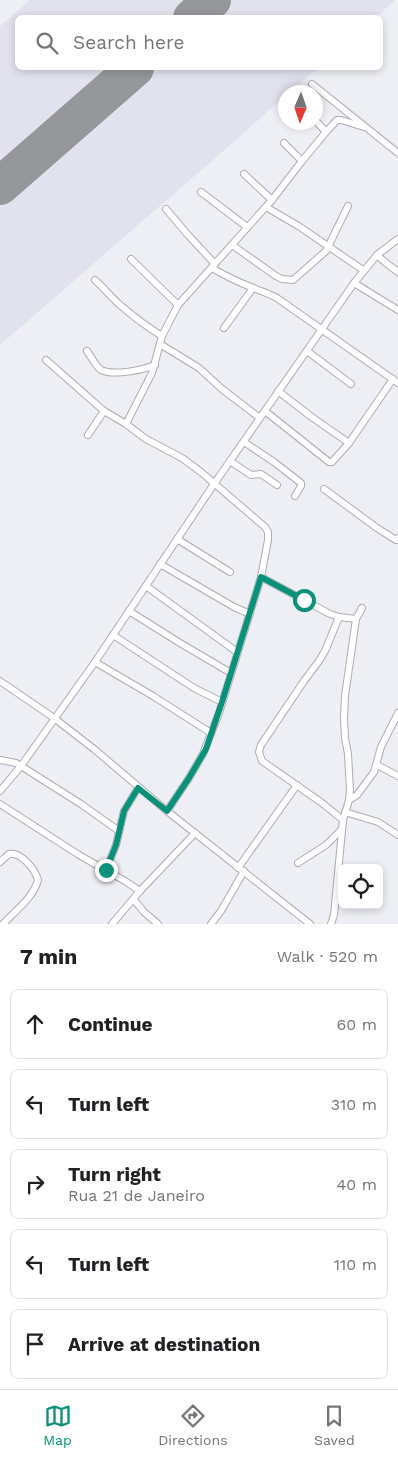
<!DOCTYPE html>
<html lang="en">
<head>
<meta charset="utf-8">
<style>
	body { margin:0; font-family:"Work Sans",sans-serif; background:#f2f2f2; color:#202124 }
	.controls { position:absolute; right:15px; bottom:15px; display:grid; overflow:hidden; border-radius:8px; box-shadow:0 2px 8px #0003 }
	.controls button { width:45px; height:45px; display:grid; place-items:center; padding:0; border:0; border-bottom:1px solid #e0e0e0; background:#fff; color:#202124; font:25px sans-serif }
	.compass { position:absolute; left:278px; top:85px; width:45px; height:45px; border-radius:50%; background:#fff; box-shadow:0 2px 8px #0003; rotate:182deg }
	.stop { position:absolute; width:15px; height:15px; margin:-11px; border:4px solid #0a917a; border-radius:50%; background:#fff }
	.stop.end { background:#0a917a; border-color:#fff; box-shadow:0 1px 5px #0008 }
	.list { margin:0; padding:0; list-style:none }
	h2 { display:flex; justify-content:space-between; align-items:center; height:65px; margin:0; padding:0 20px; font-size:21px }
	h2 small { font-size:16px; font-weight:400; color:#757577 }
	.list li { display:grid; grid-template-columns:32px 1fr auto; gap:15px; align-items:center; box-sizing:border-box; height:70px; margin:0 10px 10px; padding:0 10px; border:1px solid #e0e0e0; border-radius:8px }
	.list b { display:block; font-size:19px; white-space:nowrap }
	.list p { margin:0; font-size:16px; white-space:nowrap; color:#757577 }
	.list em { font-size:16px; font-style:normal; color:#757577 }
	.icon { flex:none; width:28px; height:28px; fill:none; stroke:currentColor; stroke-width:2; stroke-linecap:round; stroke-linejoin:round }
	.map { position:relative; flex:none; width:398px; height:924px; overflow:hidden }
	.search { position:absolute; background:#fff; box-shadow:0 2px 8px #0003; left:15px; right:15px; top:15px; height:55px; display:flex; align-items:center; gap:12px; box-sizing:border-box; padding:0 18px; border-radius:8px; color:#757577; font-size:19px }
	.sheet { height:465px; background:#fff }
	nav { display:flex; justify-content:space-around; align-items:center; box-sizing:border-box; height:70px; border-top:1px solid #e0e0e0; background:#fff; font-size:14px; color:#757577 }
	nav a { display:grid; justify-items:center; gap:2px }
	nav .on { color:#0a917a }
	.map>svg:first-child { display:block }
	.built { fill:#e1e2ee }
	.lines { fill:none; stroke-linecap:round; stroke-linejoin:round }
	.runway { stroke:#96979a; stroke-width:38 }
	.minor-casing { stroke:#acadb1; stroke-width:8 }
	.minor { stroke:#fff; stroke-width:6 }
	.route { stroke:#0a917a; stroke-width:6 }
</style>
</head>
<body>
<div class="map">
<svg width="398" height="924" viewBox="0 0 398 924">
	<rect width="100%" height="100%" fill="#eeeff4"/>
	<path class="built" d="M30,0H395L375,18H18V68H318L290,92H286L285,96L229,146L0,345V26Z"/>
	<g class="lines">
		<g class="runway">
			<path d="M192,18L212,0"/>
			<path d="M0,186L135,68"/>
		</g>
		<g class="minor-casing">
			<g id="minor">
				<path d="M312,84L398,153"/>
				<path d="M316,121L326,132"/>
				<path d="M284,143L302,161"/>
				<path d="M244,174L272,200"/>
				<path d="M201,192L247,227"/>
				<path d="M266,207L300,227L363,270"/>
				<path d="M166,209L188,235L215,264"/>
				<path d="M232,245L276,276L282,279L293,280L326,251L348,206"/>
				<path d="M377,255L386,263L398,272"/>
				<path d="M131,259L178,305"/>
				<path d="M212,268C224,275 238,282 251,287C260,291 268,293 277,298L398,383"/>
				<path d="M95,280C104,288 111,297 120,305C134,317 147,327 162,336"/>
				<path d="M354,283L398,310"/>
				<path d="M224,328L253,288"/>
				<path d="M160,344L199,368L222,389L260,418"/>
				<path d="M87,351C90,355 97,368 101,370C114,376 143,370 155,365"/>
				<path d="M307,351L351,384"/>
				<path d="M46,360L104,411L126,424L146,439L182,458L201,472L265,527L268,532V540L261,577L219,713L203,754L189,778L167,811"/>
				<path d="M278,391L313,418L349,443"/>
				<path d="M265,411L329,462H332L349,443L393,379"/>
				<path d="M126,424L152,373L162,336L178,305L272,200L302,161L326,132L337,120H341L364,127"/>
				<path d="M88,435L104,411"/>
				<path d="M244,442L274,462L301,483V486L295,496"/>
				<path d="M230,461L251,475L261,474L277,485"/>
				<path d="M324,489L377,528L396,540L398,538"/>
				<path d="M177,539L230,572"/>
				<path d="M160,564L234,607L250,614"/>
				<path d="M261,577L330,614L339,617L356,619"/>
				<path d="M146,586L237,652"/>
				<path d="M129,611L180,643L231,673"/>
				<path d="M339,617L325,651L319,661L304,681L261,745L259,752L262,761L322,803L343,820"/>
				<path d="M113,635L194,688L222,702"/>
				<path d="M95,662L153,696L211,733"/>
				<path d="M0,681L54,718L94,749L167,811L310,924"/>
				<path d="M0,760L16,763L21,766L81,804L119,831"/>
				<path d="M377,765L398,776"/>
				<path d="M0,791L21,766L95,662L214,484L354,283L377,255L398,239"/>
				<path d="M349,800L357,795L374,772L381,747L398,713"/>
				<path d="M0,804L79,855L125,881L140,891"/>
				<path d="M345,812L378,822L398,835"/>
				<path d="M0,862L9,854C21,852 35,869 38,880C34,897 15,911 3,924"/>
				<path d="M298,863L326,845L342,829"/>
				<path d="M238,868L297,785"/>
				<path d="M106,870L116,845L124,811L138,788"/>
				<path d="M134,900L144,912L158,924"/>
				<path d="M112,924L140,891L195,833"/>
				<path d="M211,924L221,911L244,871"/>
				<path d="M331,924L334,915L343,820L349,800L350,790L348,754L345,738L344,718L345,696L356,619L362,608"/>
			</g>
		</g>
		<use href="#minor" class="minor"/>
	</g>
	<g class="lines">
		<path class="route" d="M106,870L116,845L124,811L138,788L167,811L189,778L206,749L222,702L261,577L304,600"/>
	</g>
</svg>
<div class="controls">
<button><svg class="icon" aria-label="locate" viewBox="0 0 24 24"><circle cx="12" cy="12" r="6"/><path d="M12 2v4M12 18v4M2 12h4M18 12h4"/></svg></button>
</div>
<svg class="compass" viewBox="-18 -18 36 36"><path d="M0-13l5 13h-10z" fill="#e53935"/><path d="M0 13l5-13h-10z" fill="#757577"/></svg>
<div class="stop" style="left:304px;top:600px"></div>
<div class="stop end" style="left:106px;top:870px"></div>
<div class="search"><svg class="icon" aria-label="search" viewBox="0 0 24 24"><circle cx="10" cy="10" r="6"/><path d="M15 15l6 6"/></svg>Search here</div>
</div>
<section class="sheet">
<h2>7 min<small>Walk · 520 m</small></h2>
<ul class="list">
<li><svg class="icon" aria-label="ahead" viewBox="0 0 24 24"><path d="M12 20V5M6 11l6-6 6 6"/></svg><div><b>Continue</b></div><em>60 m</em></li>
<li><svg class="icon" aria-label="left" viewBox="0 0 24 24"><path d="M17 20v-9H6M10 6l-5 5 5 5"/></svg><div><b>Turn left</b></div><em>310 m</em></li>
<li><svg class="icon" aria-label="right" viewBox="0 0 24 24"><path d="M7 20v-9h11M14 6l5 5-5 5"/></svg><div><b>Turn right</b><p>Rua 21 de Janeiro</p></div><em>40 m</em></li>
<li><svg class="icon" aria-label="left" viewBox="0 0 24 24"><path d="M17 20v-9H6M10 6l-5 5 5 5"/></svg><div><b>Turn left</b></div><em>110 m</em></li>
<li><svg class="icon" aria-label="arrive" viewBox="0 0 24 24"><path d="M6 21V4h12l-3 4 3 4H6"/></svg><div><b>Arrive at destination</b></div></li>
</ul>
</section>
<nav>
<a class="on"><svg class="icon" aria-label="map" viewBox="0 0 24 24"><path d="M3 6l6-2 6 2 6-2v14l-6 2-6-2-6 2zM9 4v14M15 6v14"/></svg>Map</a>
<a><svg class="icon" aria-label="directions" viewBox="0 0 24 24"><path d="M12 3l9 9-9 9-9-9zM9 14v-3h6M13 9l2 2-2 2"/></svg>Directions</a>
<a><svg class="icon" aria-label="saved" viewBox="0 0 24 24"><path d="M7 4h10v16l-5-4-5 4z"/></svg>Saved</a>
</nav>
</body>
</html>
